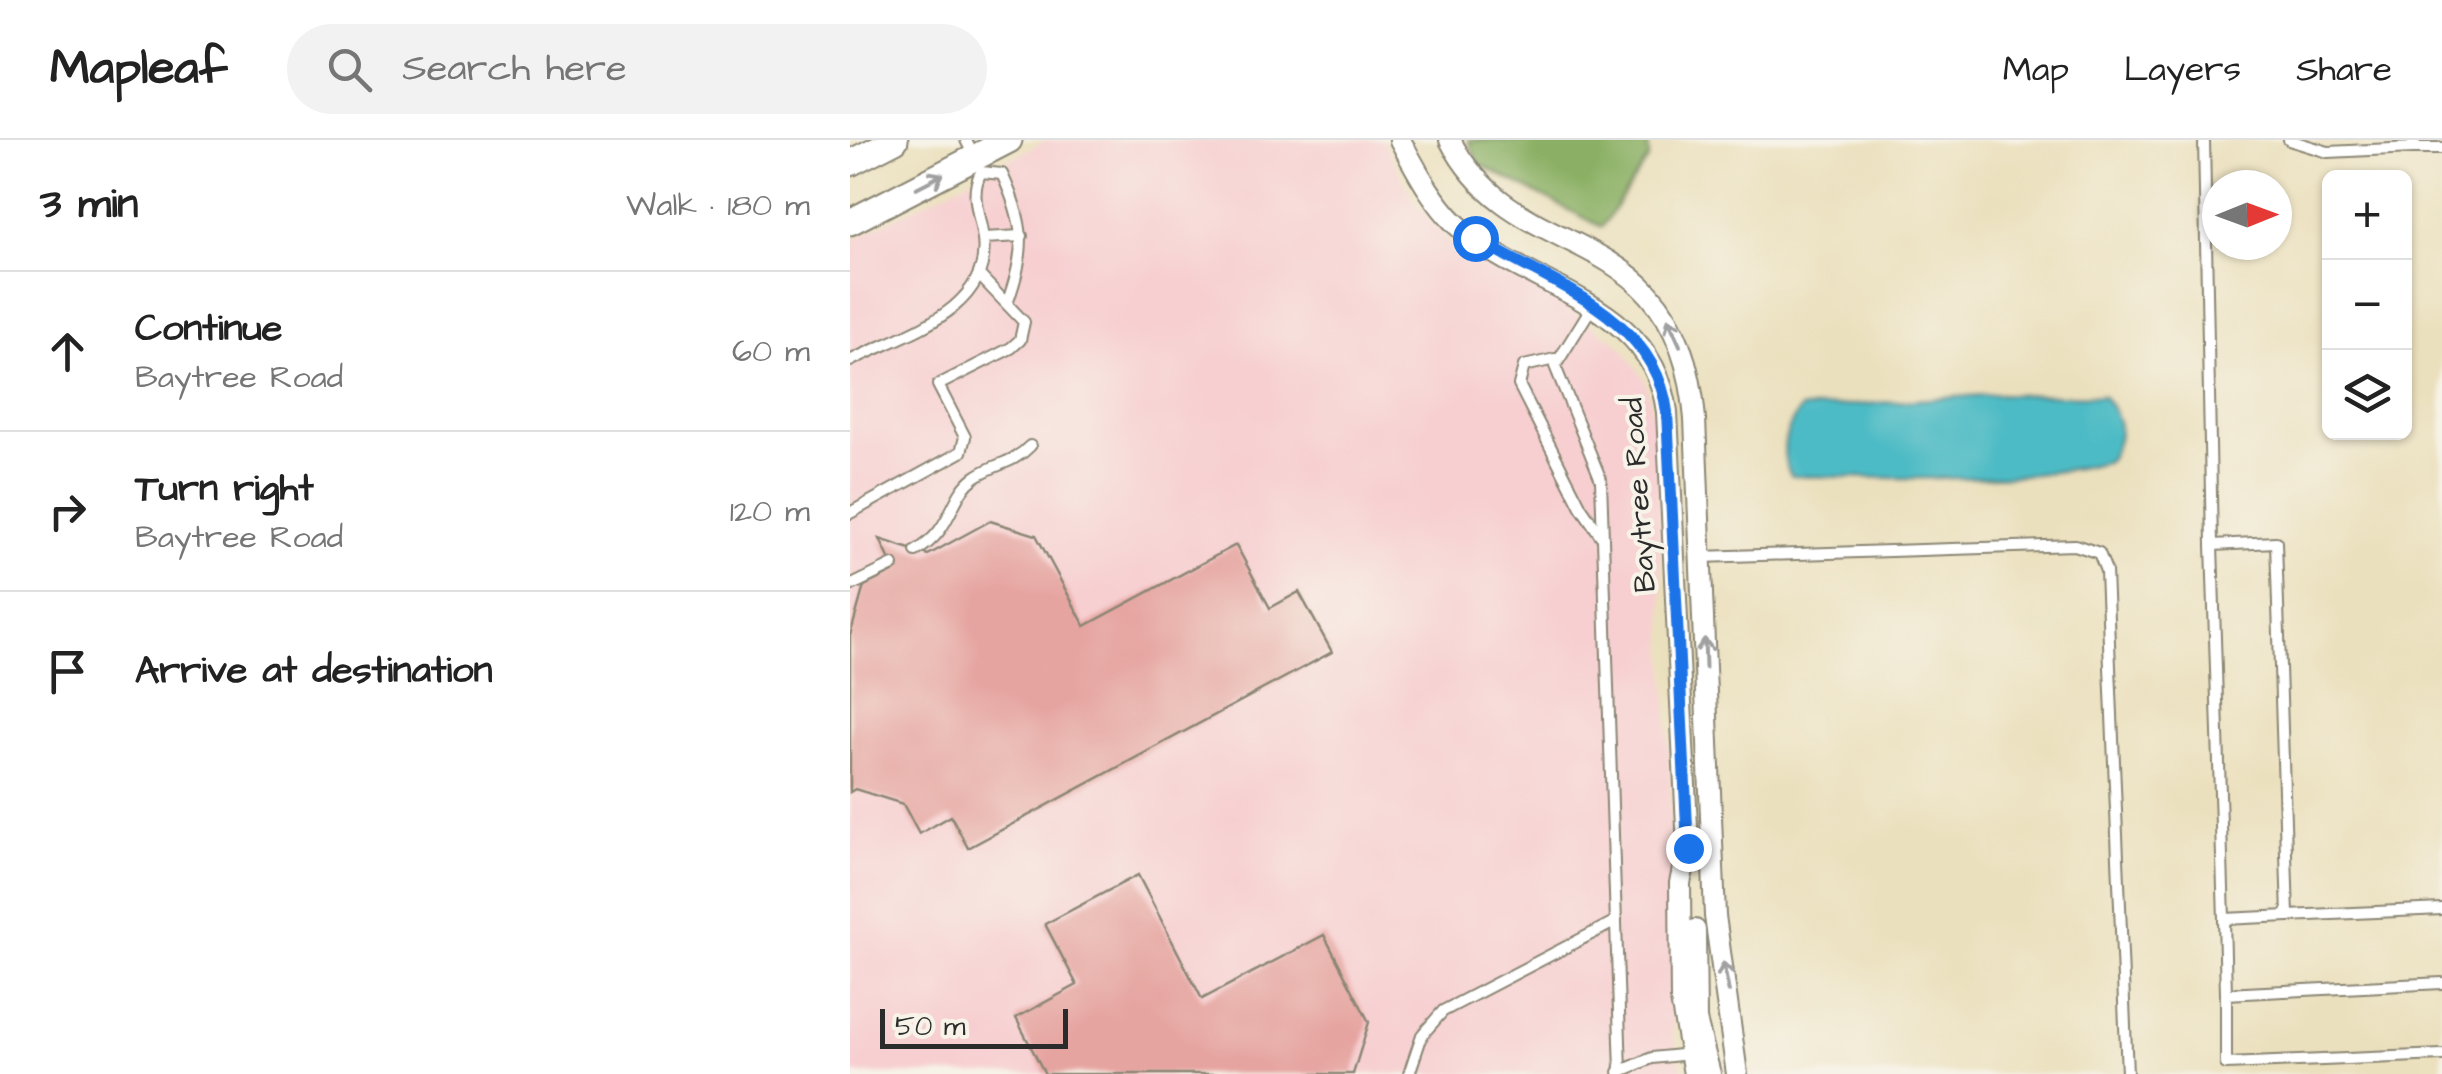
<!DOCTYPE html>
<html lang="en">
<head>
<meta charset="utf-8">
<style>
	body { margin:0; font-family:"Architects Daughter",sans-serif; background:#f2f2f2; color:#222 }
	.controls { position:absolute; right:30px; top:30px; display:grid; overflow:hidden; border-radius:15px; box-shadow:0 2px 8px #0004 }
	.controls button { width:90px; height:90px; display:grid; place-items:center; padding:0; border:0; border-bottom:2px solid #e0e0e0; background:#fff; color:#222; font:50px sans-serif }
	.compass { position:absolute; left:1352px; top:30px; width:90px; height:90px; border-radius:50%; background:#fff; box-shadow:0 2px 8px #0004; rotate:89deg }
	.scale { position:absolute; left:30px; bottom:25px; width:188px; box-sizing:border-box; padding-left:10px; border:5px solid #2b2b2b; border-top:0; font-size:28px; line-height:35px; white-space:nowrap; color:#2b2b2b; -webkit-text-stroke:8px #f7f3e8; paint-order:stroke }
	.stop { position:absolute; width:30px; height:30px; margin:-22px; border:8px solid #1a73e8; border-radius:50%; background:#fff }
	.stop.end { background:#1a73e8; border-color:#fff; box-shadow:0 2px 10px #0008 }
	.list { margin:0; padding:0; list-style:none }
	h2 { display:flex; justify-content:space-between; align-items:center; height:130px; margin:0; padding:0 40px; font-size:42px }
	h2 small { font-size:32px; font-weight:400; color:#767676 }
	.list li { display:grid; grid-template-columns:65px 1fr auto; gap:30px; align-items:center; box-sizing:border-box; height:160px; padding:0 40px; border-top:2px solid #e0e0e0 }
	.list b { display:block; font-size:38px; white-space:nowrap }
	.list p { margin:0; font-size:32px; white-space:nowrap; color:#767676 }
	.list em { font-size:32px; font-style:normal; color:#767676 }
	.icon { flex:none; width:55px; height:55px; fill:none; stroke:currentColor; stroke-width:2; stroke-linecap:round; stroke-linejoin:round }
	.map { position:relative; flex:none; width:1592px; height:934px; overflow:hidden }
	header { display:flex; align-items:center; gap:60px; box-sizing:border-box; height:140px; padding:0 50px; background:#fff; border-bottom:2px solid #e0e0e0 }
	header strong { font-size:48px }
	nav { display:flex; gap:55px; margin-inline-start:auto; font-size:35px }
	.search { width:700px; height:90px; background:#f2f2f2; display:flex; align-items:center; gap:25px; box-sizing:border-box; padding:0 35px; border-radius:55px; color:#767676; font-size:38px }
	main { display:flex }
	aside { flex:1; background:#fff }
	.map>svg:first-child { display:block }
	.built { fill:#f7cfd1 }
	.forest { fill:#8bb065; stroke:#5b6e48; stroke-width:2.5 }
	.water { fill:#4dbbc5; stroke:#3c7378; stroke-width:2.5 }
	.building { fill:#e6a4a0 }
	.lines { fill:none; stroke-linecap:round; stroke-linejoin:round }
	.service-casing { stroke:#8b8674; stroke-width:14 }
	.minor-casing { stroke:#8b8674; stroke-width:24 }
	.tertiary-casing { stroke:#8b8674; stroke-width:29 }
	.service { stroke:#fff; stroke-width:10 }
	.minor { stroke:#fff; stroke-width:20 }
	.tertiary { stroke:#fff; stroke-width:25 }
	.oneway { stroke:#a0a0a0 }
	.route { stroke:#1a73e8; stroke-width:12 }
	.labels { text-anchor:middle; stroke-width:8; stroke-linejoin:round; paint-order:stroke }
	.street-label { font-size:30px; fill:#2b2b2b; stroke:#f7f3e8 }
</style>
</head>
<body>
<header>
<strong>Mapleaf</strong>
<div class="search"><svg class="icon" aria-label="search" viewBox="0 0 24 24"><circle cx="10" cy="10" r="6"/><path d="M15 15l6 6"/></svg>Search here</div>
<nav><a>Map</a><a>Layers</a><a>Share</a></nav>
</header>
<main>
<aside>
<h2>3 min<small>Walk · 180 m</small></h2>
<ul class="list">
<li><svg class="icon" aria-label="ahead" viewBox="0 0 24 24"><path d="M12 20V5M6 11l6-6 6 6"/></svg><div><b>Continue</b><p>Baytree Road</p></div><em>60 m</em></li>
<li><svg class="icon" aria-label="right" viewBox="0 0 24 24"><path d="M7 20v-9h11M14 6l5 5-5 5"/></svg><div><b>Turn right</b><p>Baytree Road</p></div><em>120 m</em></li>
<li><svg class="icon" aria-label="arrive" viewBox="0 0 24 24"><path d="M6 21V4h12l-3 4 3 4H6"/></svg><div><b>Arrive at destination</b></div></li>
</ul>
</aside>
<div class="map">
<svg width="1592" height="934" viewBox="0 0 1592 934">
	<rect width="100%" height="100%" fill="#f7f3e8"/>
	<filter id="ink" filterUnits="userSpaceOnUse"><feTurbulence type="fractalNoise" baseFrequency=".01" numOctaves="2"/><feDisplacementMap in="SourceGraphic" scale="20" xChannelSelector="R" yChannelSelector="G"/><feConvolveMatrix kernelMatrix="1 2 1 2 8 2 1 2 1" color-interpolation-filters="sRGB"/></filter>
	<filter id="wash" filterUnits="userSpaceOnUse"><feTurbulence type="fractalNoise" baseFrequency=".0048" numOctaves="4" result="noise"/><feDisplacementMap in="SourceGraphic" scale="40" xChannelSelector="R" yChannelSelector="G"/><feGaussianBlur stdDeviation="2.25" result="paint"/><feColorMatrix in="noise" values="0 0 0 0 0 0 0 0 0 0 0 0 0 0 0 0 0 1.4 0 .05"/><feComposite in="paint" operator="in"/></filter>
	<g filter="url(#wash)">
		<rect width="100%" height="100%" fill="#ebe0bd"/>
		<path class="built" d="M197,0H533L563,59L605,108L699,155L771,206L795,240L806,285L825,775L822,892L833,934H0V101Z"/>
		<path class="forest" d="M618,0H798L799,18L752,87L629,24Z"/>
		<path class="water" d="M1145,254L1253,256C1273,279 1274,295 1258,321C1169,346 1034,337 941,336C928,313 935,288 951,269Z"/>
		<g id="blocks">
			<g class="building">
				<path d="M140,381L186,395L235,486L386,405L420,468L449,452L482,512L118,708L101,676L69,694L53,664L5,649L0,652V496L14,446L45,431L30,399L78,415Z"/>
				<path d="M288,735L352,859L474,795L519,882L503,934H195L166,878L227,845L195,784Z"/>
			</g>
		</g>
	</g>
	<g filter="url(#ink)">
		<use href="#blocks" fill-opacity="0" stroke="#8b8674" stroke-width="2.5"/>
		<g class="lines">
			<g class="service-casing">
				<g id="service">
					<path d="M116,0L125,18"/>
					<path d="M1354,0L1362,405L1426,402L1438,776L1592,769"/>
					<path d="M1439,0L1478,12L1563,8V0"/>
					<path d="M1563,8H1592"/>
					<path d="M131,32L152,34C175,84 177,108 158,161"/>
					<path d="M133,98L172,96"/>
					<path d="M743,165L705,226L751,340L771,931"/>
					<path d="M705,219L674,226L669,245L731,367L751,396"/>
					<path d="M0,221C52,194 142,172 133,99C130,74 119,55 131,32"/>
					<path d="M0,373L111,312L115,297L88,245L161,208L170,200L174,182L130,136"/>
					<path d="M1362,405L1374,779L1438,776"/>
					<path d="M66,411C104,389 99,356 125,337C143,324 163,324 180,306"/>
					<path d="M851,417L1225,405L1249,413L1256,431L1277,934"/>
					<path d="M0,446L43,425"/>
					<path d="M1374,779L1376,854"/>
					<path d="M1592,843L1376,854V924L1592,915"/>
					<path d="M769,932L802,918L840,914"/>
					<path d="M559,934L572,895L593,871L766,781"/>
				</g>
			</g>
			<g class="minor-casing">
				<g id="minor">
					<path d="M550,0C566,29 582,61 606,84C676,151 803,158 817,272L838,708L830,743L831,860L844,934"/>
					<path d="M600,0C668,133 828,72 845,279L865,776L887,934"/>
					<path d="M845,790L846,880L860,934"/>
				</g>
			</g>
			<g class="tertiary-casing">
				<g id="tertiary">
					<path d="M0,23L45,0"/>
					<path d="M0,82L159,0"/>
				</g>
			</g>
			<use href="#service" class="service"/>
			<use href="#minor" class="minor"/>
			<use href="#tertiary" class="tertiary"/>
		</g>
		<defs><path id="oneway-shaft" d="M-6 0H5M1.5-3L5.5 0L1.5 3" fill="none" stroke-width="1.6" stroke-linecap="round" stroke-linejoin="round" transform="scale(2.5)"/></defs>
		<g class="oneway">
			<use href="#oneway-shaft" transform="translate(80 41) rotate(-27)"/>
			<use href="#oneway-shaft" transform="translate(824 192) rotate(-114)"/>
			<use href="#oneway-shaft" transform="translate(855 513) rotate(-92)"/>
			<use href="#oneway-shaft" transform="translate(876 837) rotate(-101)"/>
		</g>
	</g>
	<g class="lines" filter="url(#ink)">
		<path class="route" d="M625,98C698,143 805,174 817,272L838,708"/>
	</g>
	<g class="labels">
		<g class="street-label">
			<text transform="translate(788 355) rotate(-94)" y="10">Baytree Road</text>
		</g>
	</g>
</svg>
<div class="controls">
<button>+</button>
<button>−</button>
<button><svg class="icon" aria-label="layers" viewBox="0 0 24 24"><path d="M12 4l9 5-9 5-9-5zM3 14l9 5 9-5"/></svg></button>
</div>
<svg class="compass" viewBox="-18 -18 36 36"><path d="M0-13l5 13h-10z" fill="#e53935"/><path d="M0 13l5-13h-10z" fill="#767676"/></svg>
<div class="scale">50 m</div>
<div class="stop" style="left:625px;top:98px"></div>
<div class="stop end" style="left:838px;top:708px"></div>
</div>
</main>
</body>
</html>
